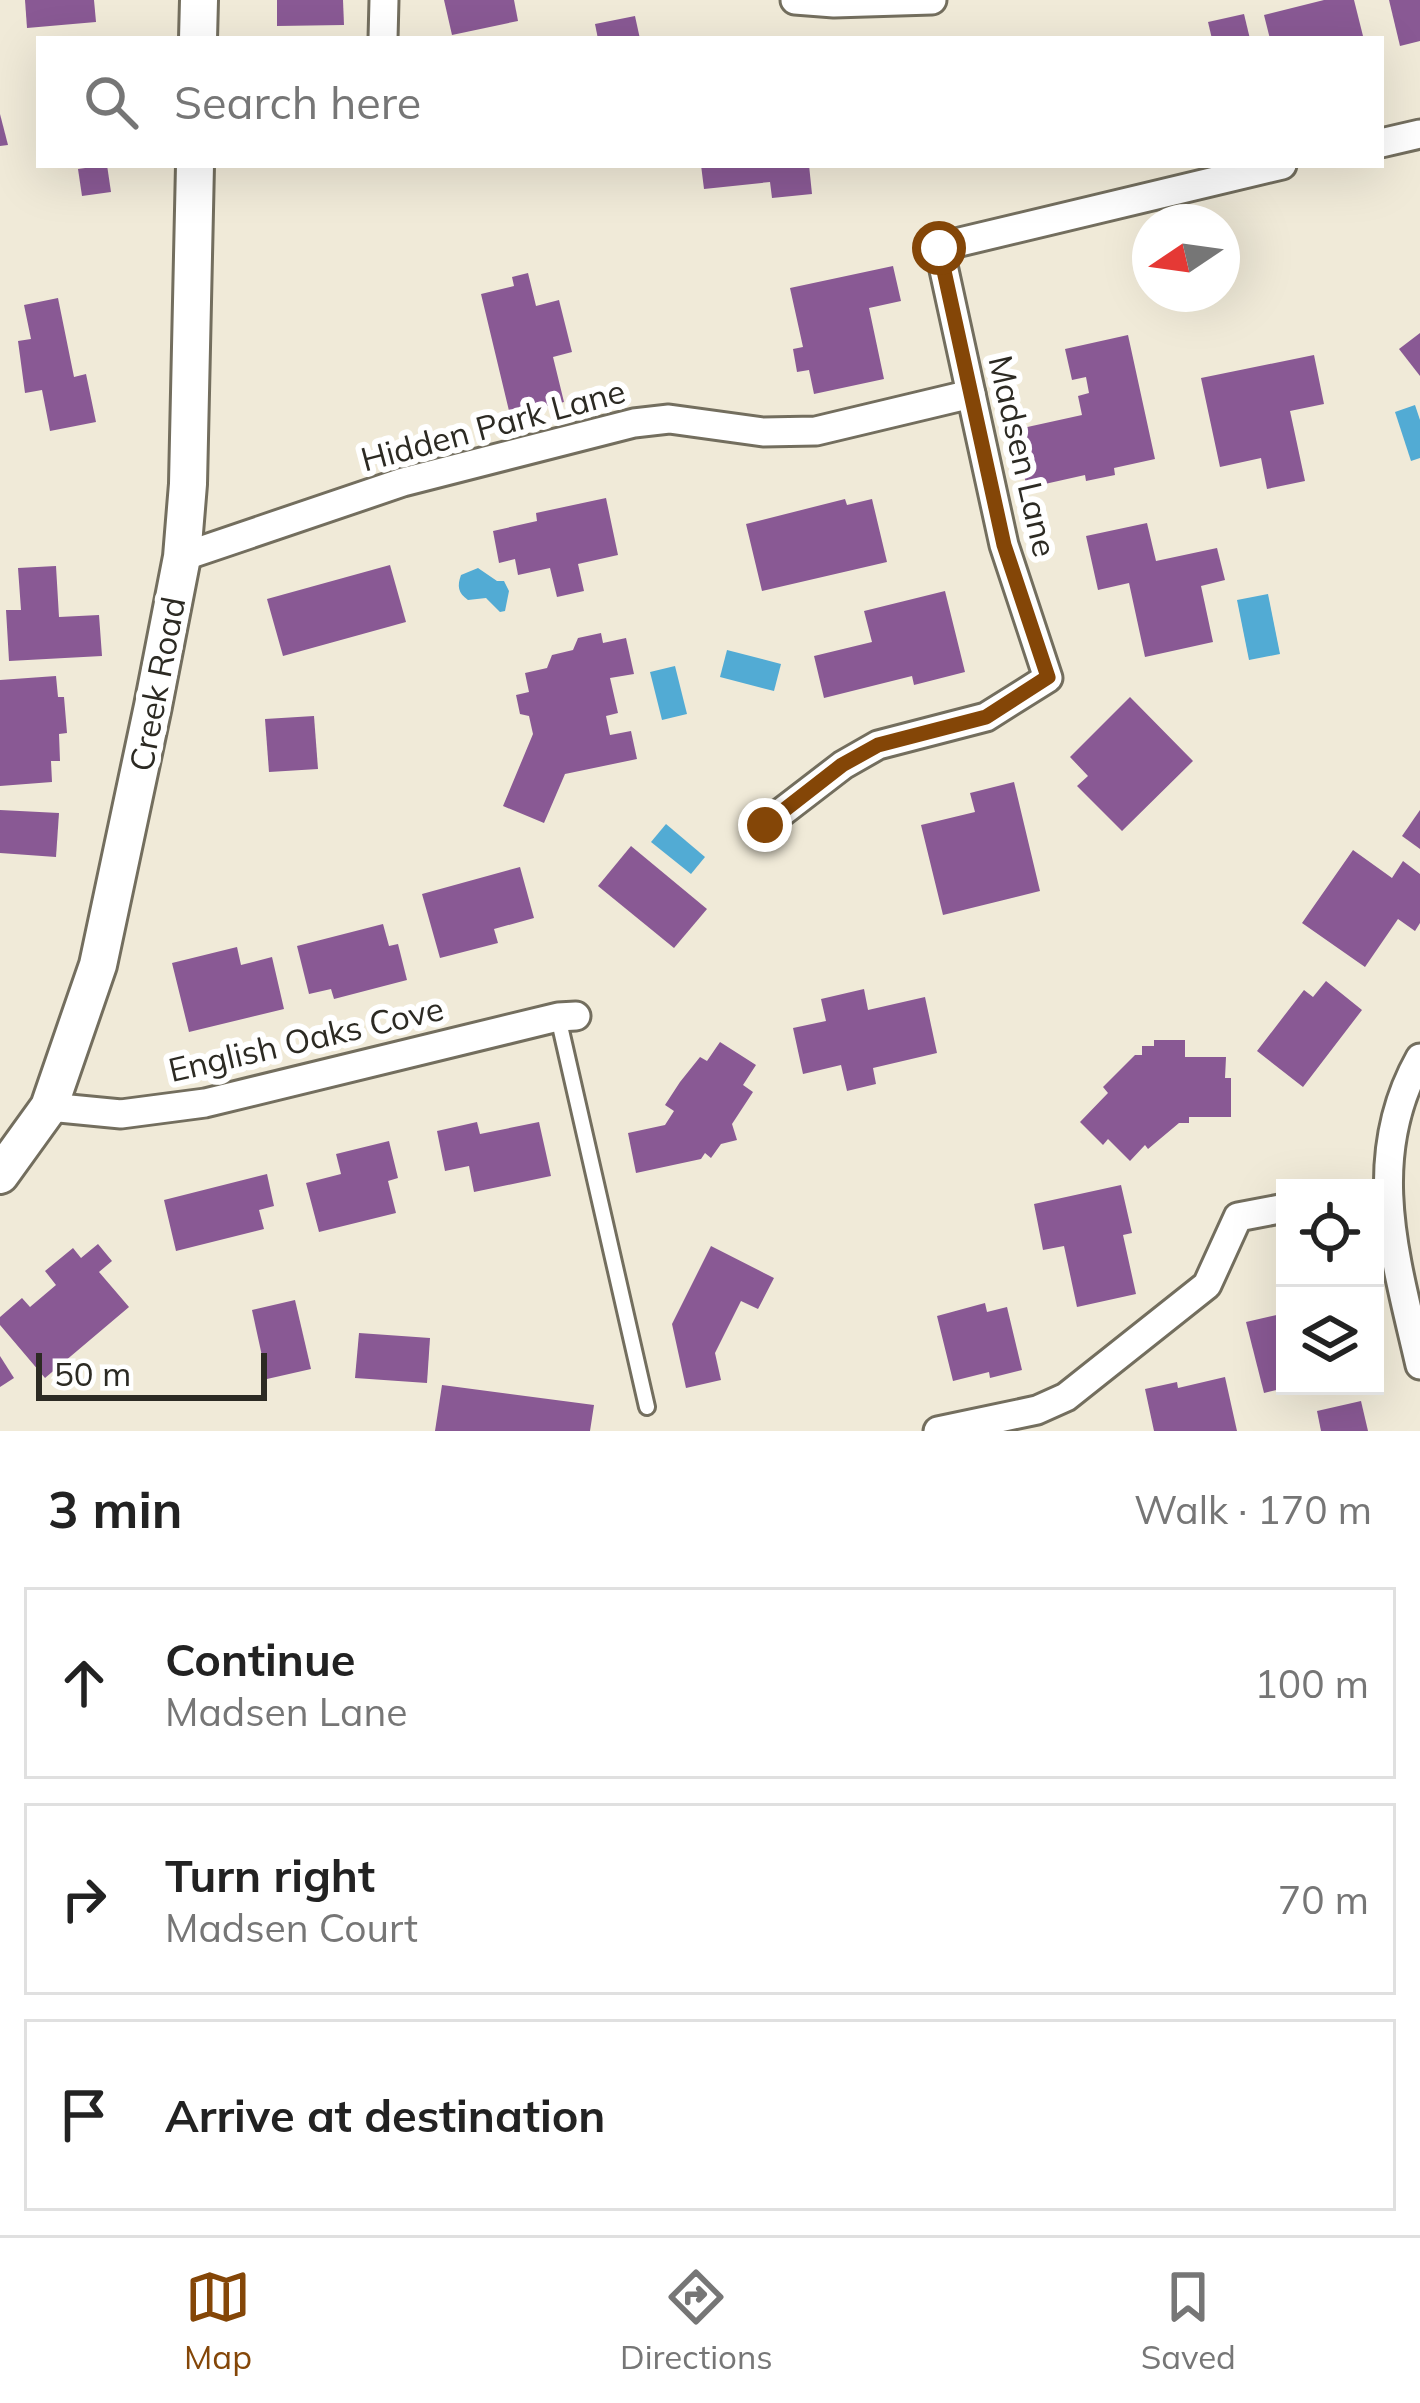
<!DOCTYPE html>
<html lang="en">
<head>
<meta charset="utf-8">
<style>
	body { margin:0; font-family:Mulish,sans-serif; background:#f2f2f2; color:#222 }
	.controls { position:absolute; right:36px; bottom:36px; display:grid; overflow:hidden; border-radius:0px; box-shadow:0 12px 48px #0002 }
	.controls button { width:108px; height:108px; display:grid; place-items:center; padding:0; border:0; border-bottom:3px solid #e0e0e0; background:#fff; color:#222; font:60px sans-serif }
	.compass { position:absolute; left:1132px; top:204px; width:108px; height:108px; border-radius:50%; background:#fff; box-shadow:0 12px 48px #0002; rotate:257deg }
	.scale { position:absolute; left:36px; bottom:30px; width:231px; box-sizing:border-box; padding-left:12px; border:6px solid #2c2a23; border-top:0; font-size:33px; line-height:42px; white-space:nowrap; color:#2c2a23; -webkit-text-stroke:9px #fff; paint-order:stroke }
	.stop { position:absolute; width:36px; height:36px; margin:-27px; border:9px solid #844607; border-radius:50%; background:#fff }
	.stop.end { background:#844607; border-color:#fff; box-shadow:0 3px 12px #0008 }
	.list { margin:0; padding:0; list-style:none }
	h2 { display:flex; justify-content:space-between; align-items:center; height:156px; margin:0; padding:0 48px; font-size:51px }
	h2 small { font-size:39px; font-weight:400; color:#767676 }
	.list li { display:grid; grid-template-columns:78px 1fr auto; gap:36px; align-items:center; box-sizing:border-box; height:192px; margin:0 24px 24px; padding:0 24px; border:3px solid #e0e0e0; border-radius:0px }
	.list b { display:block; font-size:45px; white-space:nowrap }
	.list p { margin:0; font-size:39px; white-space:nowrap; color:#767676 }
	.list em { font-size:39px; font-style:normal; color:#767676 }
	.icon { flex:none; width:66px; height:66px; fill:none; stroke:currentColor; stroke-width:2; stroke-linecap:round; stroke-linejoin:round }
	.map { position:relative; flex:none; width:1420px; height:1431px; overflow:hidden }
	.search { position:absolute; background:#fff; box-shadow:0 12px 48px #0002; left:36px; right:36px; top:36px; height:132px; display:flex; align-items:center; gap:30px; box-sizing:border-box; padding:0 42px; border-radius:0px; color:#767676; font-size:45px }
	.sheet { height:804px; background:#fff }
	nav { display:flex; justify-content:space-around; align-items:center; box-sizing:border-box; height:168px; border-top:3px solid #e0e0e0; background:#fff; font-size:33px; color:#767676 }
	nav a { display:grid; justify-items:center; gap:6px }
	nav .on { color:#844607 }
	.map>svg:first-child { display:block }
	.water { fill:#52abd4 }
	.building { fill:#895994 }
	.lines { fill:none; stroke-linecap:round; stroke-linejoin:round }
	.lane-casing { stroke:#736e5e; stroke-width:20 }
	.street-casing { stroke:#736e5e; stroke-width:33 }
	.secondary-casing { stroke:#736e5e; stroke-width:42 }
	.lane { stroke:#fff; stroke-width:14 }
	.street { stroke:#fff; stroke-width:27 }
	.secondary { stroke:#fff; stroke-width:36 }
	.route { stroke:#844607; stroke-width:15 }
	.labels { text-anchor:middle; stroke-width:12; stroke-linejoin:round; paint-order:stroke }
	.street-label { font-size:33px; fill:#2c2a23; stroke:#fff }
</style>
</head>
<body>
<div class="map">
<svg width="1420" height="1431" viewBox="0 0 1420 1431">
	<rect width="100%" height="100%" fill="#f0ead8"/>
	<g class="water">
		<path d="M1415,405L1420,420V458L1411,461L1395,412Z"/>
		<path d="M478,568L497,581H504L509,591L505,611L500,612L486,598L468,600C458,593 457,586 461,575Z"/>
		<path d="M1268,594L1280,654L1249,660L1237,600Z"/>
		<path d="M727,650L781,664L774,691L720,677Z"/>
		<path d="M675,666L687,714L662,720L650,672Z"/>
		<path d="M666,824L705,857L691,874L651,842Z"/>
	</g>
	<g class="building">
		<path d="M25,0H94L96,22L27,28Z"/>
		<path d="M277,0H343L344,25L277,26Z"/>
		<path d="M444,0H514L518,21L452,35Z"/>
		<path d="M1324,0H1354L1363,36L1270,39L1264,15Z"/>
		<path d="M1389,0H1420V41L1400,46Z"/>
		<path d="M1244,14L1250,39H1212L1208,22Z"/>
		<path d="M635,16L640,39H598L595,24Z"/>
		<path d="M0,114L8,145L0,146Z"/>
		<path d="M107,165L111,192L82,196L78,169Z"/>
		<path d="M701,165H809L812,194L772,198L770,182L704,189Z"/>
		<path d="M893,266L901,301L869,308L884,379L814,394L809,370L797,372L793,349L803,347L790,288Z"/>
		<path d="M528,273L536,306L559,300L572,352L553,357L564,402L510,415L481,294L514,286L512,277Z"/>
		<path d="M58,298L74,377L86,374L96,422L50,431L42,390L25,393L18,341L31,339L24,305Z"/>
		<path d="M1420,333V376L1399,349Z"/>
		<path d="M1128,335L1155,459L1114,468L1115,475L1086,481L1085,475L1027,488L1014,430L1082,415L1078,396L1089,393L1086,377L1072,380L1065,349Z"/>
		<path d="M1314,355L1324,404L1290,411L1305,481L1267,489L1261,458L1220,467L1201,378Z"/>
		<path d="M606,498L618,555L578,564L584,591L557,597L550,568L518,575L515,559L499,563L493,531L537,521L536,513Z"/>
		<path d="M845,499L847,505L872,499L887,562L762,591L746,524Z"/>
		<path d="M1147,523L1156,561L1217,548L1225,580L1201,586L1213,642L1145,657L1129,583L1098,590L1086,536Z"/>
		<path d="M390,565L406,622L283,656L267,599Z"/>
		<path d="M56,566L59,617L99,615L102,656L9,661L6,610H21L18,568Z"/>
		<path d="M945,591L965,672L914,685L912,676L824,698L814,656L872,642L864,611Z"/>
		<path d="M601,633L603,643L626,638L634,674L610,678L618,713L606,716L610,735L631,731L637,759L565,774L544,823L503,806L533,734L529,716L520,714L516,695L529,692L525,673L547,668L552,655L573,650L578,638Z"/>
		<path d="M56,676L58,697H64L67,733L59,734L60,761H51L52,782L0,786V680Z"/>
		<path d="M1130,697L1193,761L1122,831L1077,786L1088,776L1070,757Z"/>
		<path d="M314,716L318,769L269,772L265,719Z"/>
		<path d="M1014,782L1040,891L943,915L921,825L975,812L970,793Z"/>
		<path d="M0,810L59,813L56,857L0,853Z"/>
		<path d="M1420,810V849L1402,836Z"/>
		<path d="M631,846L707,909L674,948L598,886Z"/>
		<path d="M1353,850L1392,878L1403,861L1420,874V923L1415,931L1398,919L1365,967L1302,923Z"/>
		<path d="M520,867L534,918L494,929L498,943L440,958L422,894Z"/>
		<path d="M383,924L389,946L398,944L407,980L334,999L331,989L309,994L297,946Z"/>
		<path d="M237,947L241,965L272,957L284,1009L189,1032L172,963Z"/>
		<path d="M1326,981L1362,1010L1303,1087L1257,1051L1304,990L1313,997Z"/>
		<path d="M864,989L868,1010L925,997L937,1053L873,1068L876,1084L847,1091L841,1065L803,1074L793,1028L826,1021L821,999Z"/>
		<path d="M1154,1040H1185V1057H1226L1225,1078H1231V1117H1189V1123H1179L1148,1149L1145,1145L1130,1161L1108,1139L1103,1145L1080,1122L1108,1093L1103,1087L1135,1055H1142V1046H1154Z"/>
		<path d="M720,1042L756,1065L743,1085L753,1092L732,1124L737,1140L721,1144L711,1158L705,1153L701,1159L636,1173L628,1133L665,1125L674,1111L665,1105L680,1082L700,1057L707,1061Z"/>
		<path d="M477,1122L480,1134L539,1122L551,1176L474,1192L469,1166L445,1171L437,1131Z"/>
		<path d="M389,1141L398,1178L388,1181L396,1213L319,1232L306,1183L341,1174L336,1154Z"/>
		<path d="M267,1174L274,1206L259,1210L264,1229L176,1251L164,1200Z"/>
		<path d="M1121,1185L1132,1233L1123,1235L1136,1294L1077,1307L1064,1246L1043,1250L1034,1204Z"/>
		<path d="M98,1244L112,1261L99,1272L129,1307L45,1378L0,1325V1317L22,1298L30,1307L56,1285L45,1271L73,1248L81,1258Z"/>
		<path d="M711,1246L774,1278L758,1309L741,1301L715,1353L721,1380L686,1388L672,1324Z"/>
		<path d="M295,1300L311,1369L267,1379L252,1310Z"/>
		<path d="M985,1303L987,1312L1007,1307L1022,1370L990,1378L989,1372L953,1381L937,1316Z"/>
		<path d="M1285,1313V1388L1264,1393L1246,1322Z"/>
		<path d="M359,1333L430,1338L427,1383L355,1378Z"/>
		<path d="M0,1356L14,1378L0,1387Z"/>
		<path d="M1225,1377L1237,1431H1154L1145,1389L1177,1382L1178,1388Z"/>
		<path d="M442,1385L594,1405L590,1431H435Z"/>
		<path d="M1361,1401L1368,1431H1321L1317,1411Z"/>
	</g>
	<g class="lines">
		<g class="lane-casing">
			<path id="lane" d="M558,1017L647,1407"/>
		</g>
		<g class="street-casing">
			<g id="street">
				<path d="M795,0L834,3L932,0"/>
				<path d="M383,39L384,0"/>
				<path d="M1381,143L1420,134"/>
				<path d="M182,557L403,482L634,423L669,419L763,432L816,431L971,394"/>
				<path d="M765,825L843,765L878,745L986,717L1048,678L1004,545L939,247L1282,165"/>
				<path d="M1420,1058C1363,1159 1396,1260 1420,1365"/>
				<path d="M49,1107L121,1114L205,1103L558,1017L576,1016"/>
				<path d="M938,1431L1037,1410L1066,1397L1207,1285L1238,1217L1285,1208"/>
			</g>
		</g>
		<g class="secondary-casing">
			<g id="secondary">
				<path d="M198,39L199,0"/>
				<path d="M0,1175L49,1107L98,965L153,706L182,557L188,484L195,165"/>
			</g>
		</g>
		<use href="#lane" class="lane"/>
		<use href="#street" class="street"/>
		<use href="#secondary" class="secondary"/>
	</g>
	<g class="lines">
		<path class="route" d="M765,825L842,765L878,745L986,717L1048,677L1004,545L939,248"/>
	</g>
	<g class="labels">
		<g class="street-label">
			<text transform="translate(493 425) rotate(-15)" y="12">Hidden Park Lane</text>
			<text transform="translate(1023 456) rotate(77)" y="12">Madsen Lane</text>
			<text transform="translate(157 684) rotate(-79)" y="12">Creek Road</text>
			<text transform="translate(306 1039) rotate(-13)" y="12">English Oaks Cove</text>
		</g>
	</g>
</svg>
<div class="controls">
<button><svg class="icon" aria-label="locate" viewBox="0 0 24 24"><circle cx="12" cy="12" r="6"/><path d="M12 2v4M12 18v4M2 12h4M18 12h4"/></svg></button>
<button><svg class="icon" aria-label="layers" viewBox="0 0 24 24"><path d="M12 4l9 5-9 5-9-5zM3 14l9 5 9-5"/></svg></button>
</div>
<svg class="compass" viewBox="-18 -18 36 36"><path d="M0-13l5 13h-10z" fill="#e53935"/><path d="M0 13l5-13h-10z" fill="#767676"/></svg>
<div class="scale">50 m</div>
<div class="stop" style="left:939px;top:248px"></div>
<div class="stop end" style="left:765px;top:825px"></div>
<div class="search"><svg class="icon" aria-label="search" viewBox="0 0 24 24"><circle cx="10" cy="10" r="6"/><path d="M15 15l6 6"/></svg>Search here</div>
</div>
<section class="sheet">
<h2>3 min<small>Walk · 170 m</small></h2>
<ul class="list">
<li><svg class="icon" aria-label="ahead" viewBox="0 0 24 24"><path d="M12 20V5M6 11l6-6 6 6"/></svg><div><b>Continue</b><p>Madsen Lane</p></div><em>100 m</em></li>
<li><svg class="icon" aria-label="right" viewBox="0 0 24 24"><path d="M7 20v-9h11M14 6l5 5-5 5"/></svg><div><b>Turn right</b><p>Madsen Court</p></div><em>70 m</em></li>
<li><svg class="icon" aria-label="arrive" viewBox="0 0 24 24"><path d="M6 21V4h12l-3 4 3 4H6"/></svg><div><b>Arrive at destination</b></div></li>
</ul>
</section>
<nav>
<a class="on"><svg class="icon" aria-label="map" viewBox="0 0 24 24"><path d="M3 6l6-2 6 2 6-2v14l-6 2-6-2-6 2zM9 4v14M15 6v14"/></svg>Map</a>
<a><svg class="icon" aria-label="directions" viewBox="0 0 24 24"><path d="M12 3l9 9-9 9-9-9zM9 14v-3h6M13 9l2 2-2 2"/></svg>Directions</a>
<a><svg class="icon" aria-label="saved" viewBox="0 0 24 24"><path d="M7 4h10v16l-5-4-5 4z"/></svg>Saved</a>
</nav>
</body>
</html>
